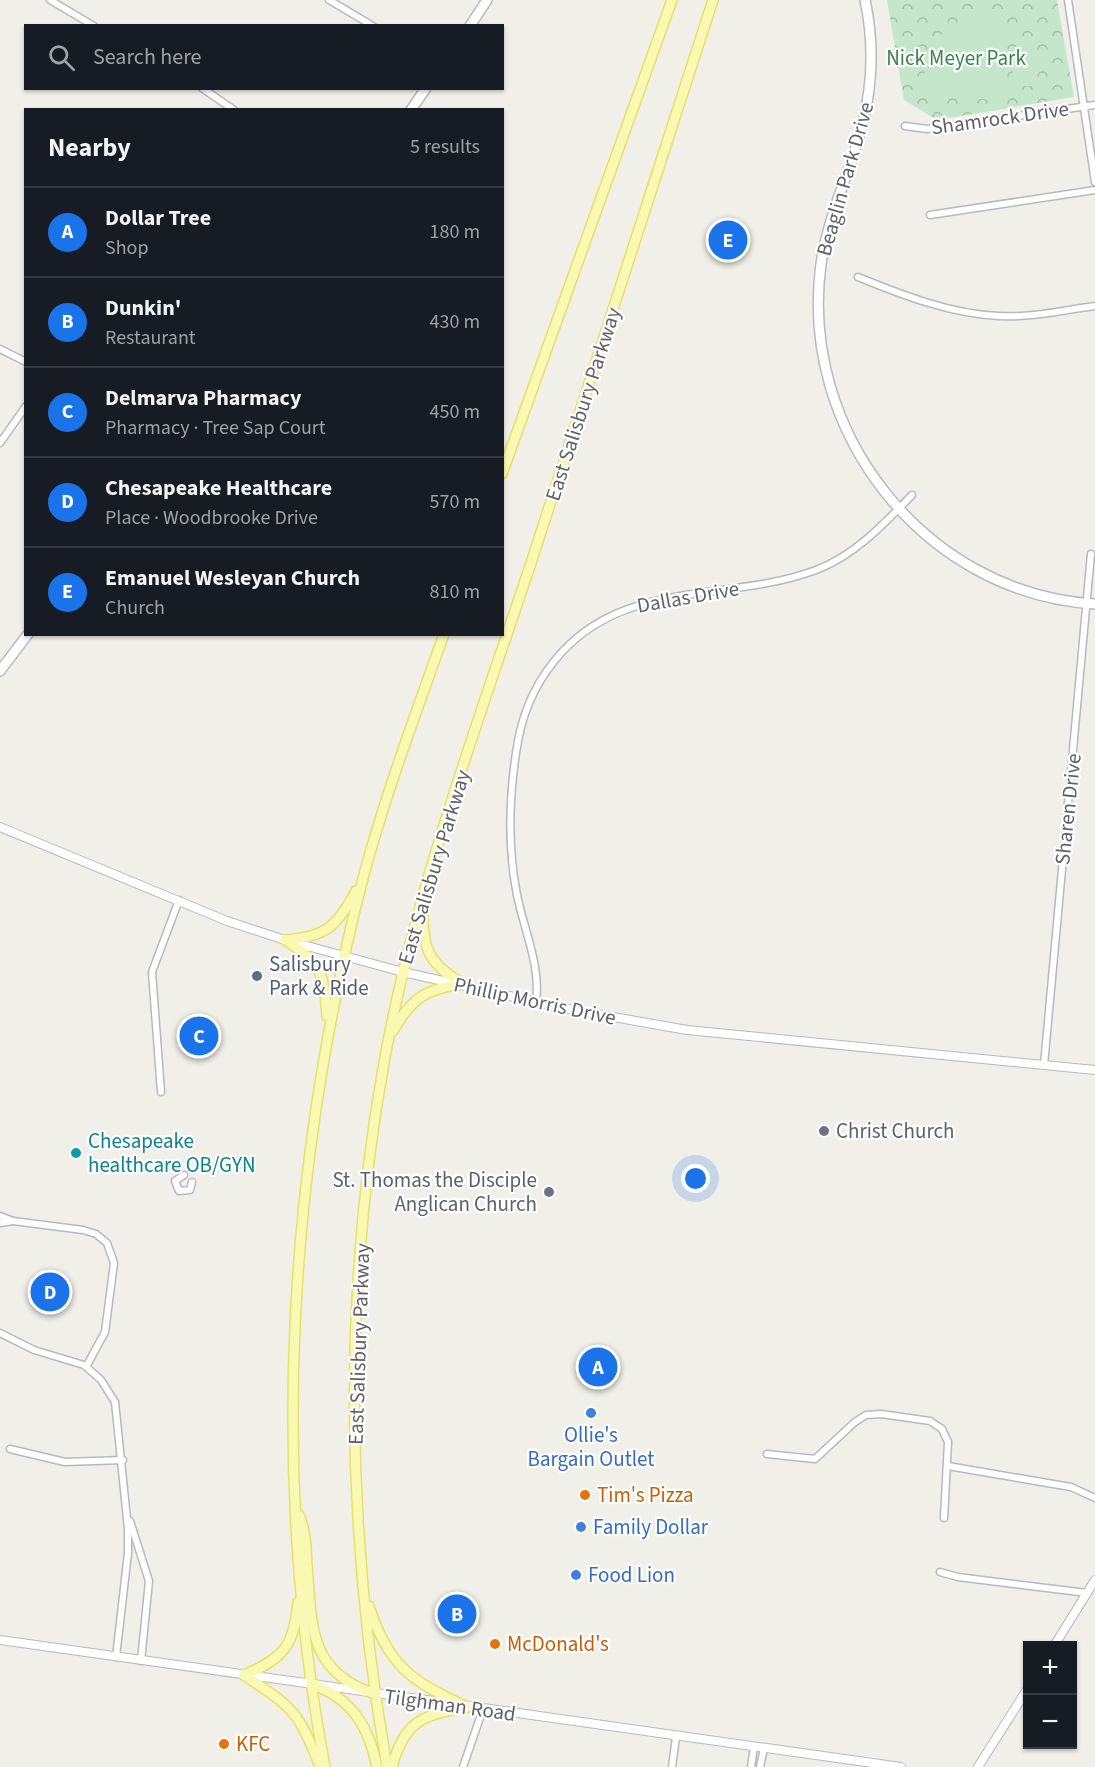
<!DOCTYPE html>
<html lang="en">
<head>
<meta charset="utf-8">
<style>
	body { margin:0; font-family:"Source Sans 3",sans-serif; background:#20242c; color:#f1f3f6 }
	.controls { position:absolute; right:18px; bottom:18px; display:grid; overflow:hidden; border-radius:0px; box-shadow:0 2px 4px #0004 }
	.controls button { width:54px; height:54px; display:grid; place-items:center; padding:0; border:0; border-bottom:2px solid #363941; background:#171b24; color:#f1f3f6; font:30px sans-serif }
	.you { position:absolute; left:696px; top:1179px; width:21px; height:21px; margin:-15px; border:4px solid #fff; border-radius:50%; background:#1a73e8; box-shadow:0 0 0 9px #1a73e833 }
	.badge { display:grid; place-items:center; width:39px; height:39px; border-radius:50%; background:#1a73e8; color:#fff; font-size:20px; font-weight:700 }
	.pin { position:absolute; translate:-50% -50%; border:3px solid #fff; box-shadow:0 2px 6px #0006 }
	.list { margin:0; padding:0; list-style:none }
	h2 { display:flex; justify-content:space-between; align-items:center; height:78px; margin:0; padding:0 24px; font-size:26px }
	h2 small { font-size:20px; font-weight:400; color:#9ea1a6 }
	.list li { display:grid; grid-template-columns:39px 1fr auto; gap:18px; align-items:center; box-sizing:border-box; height:90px; padding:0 24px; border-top:2px solid #363941 }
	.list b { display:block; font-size:22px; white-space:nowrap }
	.list p { margin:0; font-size:20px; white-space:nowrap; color:#9ea1a6 }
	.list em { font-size:20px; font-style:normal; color:#9ea1a6 }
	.icon { flex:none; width:33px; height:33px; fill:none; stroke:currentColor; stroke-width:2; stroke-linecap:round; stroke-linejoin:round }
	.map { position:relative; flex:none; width:1095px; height:1767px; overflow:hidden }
	.search { position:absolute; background:#171b24; box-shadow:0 2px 4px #0004; left:24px; top:24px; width:480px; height:66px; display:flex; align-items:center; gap:15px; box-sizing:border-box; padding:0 21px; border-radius:0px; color:#9ea1a6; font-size:22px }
	.panel { position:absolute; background:#171b24; box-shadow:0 2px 4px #0004; left:24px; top:108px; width:480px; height:528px; border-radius:0px }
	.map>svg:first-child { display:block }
	.park { fill:url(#park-crowns) }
	.pitch { fill:#c6e6cc }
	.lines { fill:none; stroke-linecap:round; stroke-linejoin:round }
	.minor-casing { stroke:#b8b9bd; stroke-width:9 }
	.tertiary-casing { stroke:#b8b9bd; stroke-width:10 }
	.secondary-casing { stroke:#b9bac0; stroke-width:12 }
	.primary-casing { stroke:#eadf67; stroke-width:12 }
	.minor { stroke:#fff; stroke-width:6 }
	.tertiary { stroke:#fff; stroke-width:8 }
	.secondary { stroke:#fff; stroke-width:9 }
	.primary { stroke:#f8fab3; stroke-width:9 }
	.service-dot { fill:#5c6f8a; stroke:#fff; stroke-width:2 }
	.worship-dot { fill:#6b7280; stroke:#fff; stroke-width:2 }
	.culture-dot { fill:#0f9aa8; stroke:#fff; stroke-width:2 }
	.shop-dot { fill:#3f7fe0; stroke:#fff; stroke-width:2 }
	.food-dot { fill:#e8710a; stroke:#fff; stroke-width:2 }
	.labels { text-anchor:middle; stroke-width:4.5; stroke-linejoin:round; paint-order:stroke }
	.park-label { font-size:21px; fill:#3a834c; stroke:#fff }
	.street-label { font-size:21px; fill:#5f6167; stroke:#fff }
	.service-label { font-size:21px; fill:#4e5e75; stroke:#fff; text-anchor:start }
	.worship-label { font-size:21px; fill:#5b616d; stroke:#fff; text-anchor:start }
	.culture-label { font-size:21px; fill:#0d838f; stroke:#fff; text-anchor:start }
	.shop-label { font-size:21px; fill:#366cbe; stroke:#fff; text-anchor:start }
	.food-label { font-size:21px; fill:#c56008; stroke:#fff; text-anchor:start }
</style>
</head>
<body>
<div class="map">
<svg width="1095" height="1767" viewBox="0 0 1095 1767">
	<defs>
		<pattern id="park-crowns" width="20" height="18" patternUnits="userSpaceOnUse" patternTransform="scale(1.5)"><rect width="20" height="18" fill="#c6e6cc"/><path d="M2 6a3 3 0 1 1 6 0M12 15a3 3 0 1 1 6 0" fill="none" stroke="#a4bea9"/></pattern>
	</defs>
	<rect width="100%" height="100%" fill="#f0f0e8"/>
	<path class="park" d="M887,0H1057L1074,97L937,120L904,100Z"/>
	<g class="pitch">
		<path d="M978,16L1003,17L1004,97L999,101L922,92C926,51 934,27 978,16Z"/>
		<path d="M1013,48L1035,49L1034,86H1012Z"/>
	</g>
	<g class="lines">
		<g class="minor-casing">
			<g id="minor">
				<path d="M50,0L94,26"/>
				<path d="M329,0L373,26"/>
				<path d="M1068,0L1095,182"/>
				<path d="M202,88L234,110"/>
				<path d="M905,126L927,129L1095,105"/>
				<path d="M930,215L1095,190"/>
				<path d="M858,277C902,295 951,314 999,316C1031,318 1064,310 1095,306"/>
				<path d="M0,349L26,362"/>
				<path d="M0,443L26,406"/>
				<path d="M536,1002C541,966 524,930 517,895C507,844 509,792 518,741C524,708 539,677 562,652C629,579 731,602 816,570C854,556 884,524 912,495"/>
				<path d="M1044,1065L1091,554"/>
				<path d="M161,1092L152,972L179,900"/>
				<path d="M184,1175L175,1181L179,1191L190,1190L192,1182"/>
				<path d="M0,1216L13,1221L83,1230L96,1234L107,1243L114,1263L105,1332L86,1367"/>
				<path d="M0,1223L13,1221"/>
				<path d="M0,1333L34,1350L84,1365L101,1380L115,1402L128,1529V1553L116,1657"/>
				<path d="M10,1449L65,1462L123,1460"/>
				<path d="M767,1454L815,1459L855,1422L866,1415L881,1414L930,1421L942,1429L948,1442L944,1518"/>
				<path d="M948,1466L1071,1487L1095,1498"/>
				<path d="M130,1521L149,1581L141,1661"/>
				<path d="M940,1572L958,1577L1087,1593"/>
				<path d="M463,1767L483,1709"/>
				<path d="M672,1767L676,1737"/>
				<path d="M751,1767L754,1747"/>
				<path d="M760,1767L764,1748"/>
			</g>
		</g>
		<g class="tertiary-casing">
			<g id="tertiary">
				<path d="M0,827L227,921L285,940L403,972L568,1009L687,1030L1095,1070"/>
				<path d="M0,1640L901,1767"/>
				<path d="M1054,1646L1095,1580"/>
				<path d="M978,1767L1028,1688"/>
			</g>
		</g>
		<g class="secondary-casing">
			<g id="secondary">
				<path d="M865,0C874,42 873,84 862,126C850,172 828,216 821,264C798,431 925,594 1095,604"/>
				<path d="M470,26L487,0"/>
				<path d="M411,110L426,88"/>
				<path d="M0,671L28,634"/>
			</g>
		</g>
		<g class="primary-casing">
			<g id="primary">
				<path d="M502,474L672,0"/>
				<path d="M423,909C422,949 429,965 464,984"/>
				<path d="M285,940C325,937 337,927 356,891"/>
				<path d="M285,940C322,963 324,975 327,1016"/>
				<path d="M393,1031C411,998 427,988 464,984"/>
				<path d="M299,1515C306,1532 306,1547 307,1565C312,1626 308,1672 375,1694"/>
				<path d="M369,1606C388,1666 411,1681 467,1707"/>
				<path d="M244,1675C291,1707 298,1709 319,1764"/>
				<path d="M244,1675C284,1658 294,1646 298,1602"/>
				<path d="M311,1684C352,1698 369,1727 377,1767"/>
				<path d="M325,1767C270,1473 288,1171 362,882C384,798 415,716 444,634"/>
				<path d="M387,1767C346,1533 342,1291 385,1057C416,889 476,728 530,566C592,377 651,188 713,0"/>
				<path d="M392,1767C404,1721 423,1715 467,1707"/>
			</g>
		</g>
		<use href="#minor" class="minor"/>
		<use href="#tertiary" class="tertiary"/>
		<use href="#secondary" class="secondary"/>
		<use href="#primary" class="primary"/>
	</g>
	<circle class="service-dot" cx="257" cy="976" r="6"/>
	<g class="worship-dot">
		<circle cx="824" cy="1131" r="6"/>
		<circle cx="549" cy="1192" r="6"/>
	</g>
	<circle class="culture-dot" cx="76" cy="1153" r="6"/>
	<g class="shop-dot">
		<circle cx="591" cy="1413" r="6"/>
		<circle cx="581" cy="1527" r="6"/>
		<circle cx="576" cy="1575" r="6"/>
	</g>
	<g class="food-dot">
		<circle cx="585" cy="1495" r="6"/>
		<circle cx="495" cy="1644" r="6"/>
		<circle cx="224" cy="1744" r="6"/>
	</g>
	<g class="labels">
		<g class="park-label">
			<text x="956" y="65">Nick Meyer Park</text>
		</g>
		<g class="street-label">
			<text transform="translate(1000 118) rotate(-8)" y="7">Shamrock Drive</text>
			<text transform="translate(845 179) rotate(-74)" y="7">Beaglin Park Drive</text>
			<text transform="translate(583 404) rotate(-72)" y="7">East Salisbury Parkway</text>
			<text transform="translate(688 597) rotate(-10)" y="7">Dallas Drive</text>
			<text transform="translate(1068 809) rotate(-84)" y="7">Sharen Drive</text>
			<text transform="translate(434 867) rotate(-73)" y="7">East Salisbury Parkway</text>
			<text transform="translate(535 1001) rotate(12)" y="7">Phillip Morris Drive</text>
			<text transform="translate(359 1344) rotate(-88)" y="7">East Salisbury Parkway</text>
			<text transform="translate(450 1705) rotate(8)" y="7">Tilghman Road</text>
		</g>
		<g class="service-label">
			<text x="269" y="971">Salisbury<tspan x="269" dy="24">Park &amp; Ride</tspan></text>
		</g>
		<g class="worship-label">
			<text x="836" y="1138">Christ Church</text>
			<text x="537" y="1187" text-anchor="end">St. Thomas the Disciple<tspan x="537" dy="24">Anglican Church</tspan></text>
		</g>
		<g class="culture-label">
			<text x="88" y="1148">Chesapeake<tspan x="88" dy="24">healthcare OB/GYN</tspan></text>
		</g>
		<g class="shop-label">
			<text x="591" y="1442" text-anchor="middle">Ollie's<tspan x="591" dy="24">Bargain Outlet</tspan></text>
			<text x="593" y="1534">Family Dollar</text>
			<text x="588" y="1582">Food Lion</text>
		</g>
		<g class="food-label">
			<text x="597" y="1502">Tim's Pizza</text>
			<text x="507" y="1651">McDonald's</text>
			<text x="236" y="1751">KFC</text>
		</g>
	</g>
</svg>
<div class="controls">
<button>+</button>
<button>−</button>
</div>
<div class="you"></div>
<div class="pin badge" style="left:598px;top:1367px">A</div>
<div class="pin badge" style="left:457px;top:1614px">B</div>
<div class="pin badge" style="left:199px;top:1036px">C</div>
<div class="pin badge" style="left:50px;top:1292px">D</div>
<div class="pin badge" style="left:728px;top:240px">E</div>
<div class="search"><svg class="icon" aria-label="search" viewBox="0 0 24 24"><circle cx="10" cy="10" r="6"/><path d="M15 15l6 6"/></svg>Search here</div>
<section class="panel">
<h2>Nearby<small>5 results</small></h2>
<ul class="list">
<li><span class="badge">A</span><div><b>Dollar Tree</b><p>Shop</p></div><em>180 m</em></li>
<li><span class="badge">B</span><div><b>Dunkin'</b><p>Restaurant</p></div><em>430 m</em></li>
<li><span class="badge">C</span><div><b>Delmarva Pharmacy</b><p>Pharmacy · Tree Sap Court</p></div><em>450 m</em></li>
<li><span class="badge">D</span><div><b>Chesapeake Healthcare</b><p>Place · Woodbrooke Drive</p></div><em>570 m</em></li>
<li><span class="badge">E</span><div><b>Emanuel Wesleyan Church</b><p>Church</p></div><em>810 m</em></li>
</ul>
</section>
</div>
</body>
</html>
